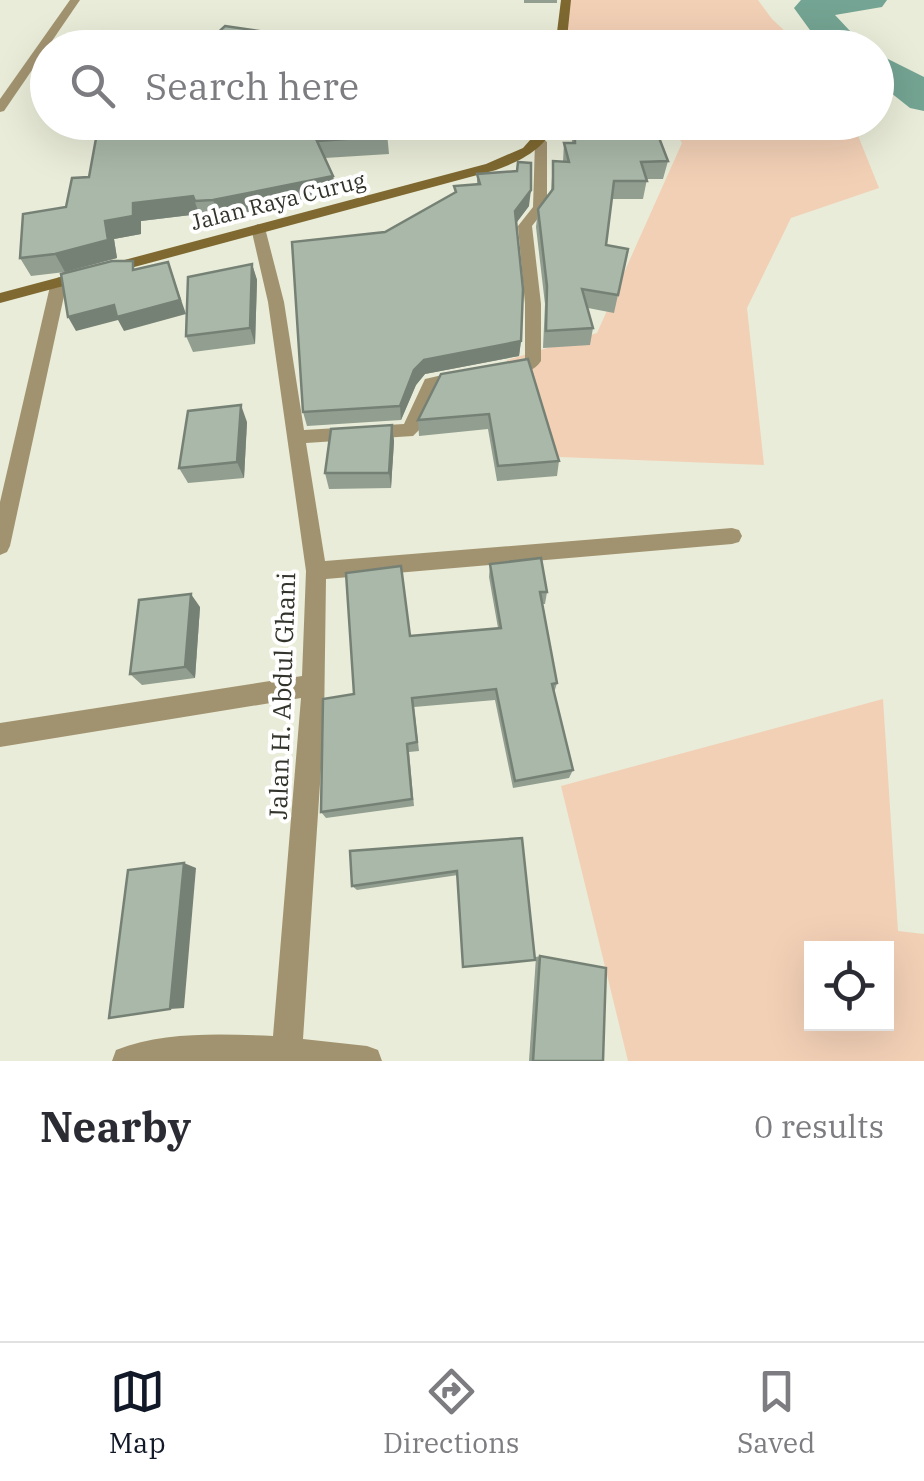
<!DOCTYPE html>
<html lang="en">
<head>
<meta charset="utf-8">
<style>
	body { margin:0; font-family:"IBM Plex Serif",serif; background:#f2f2f3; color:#2b2b33 }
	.controls { position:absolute; right:30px; bottom:30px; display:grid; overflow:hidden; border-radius:0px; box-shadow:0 10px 40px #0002 }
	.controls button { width:90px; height:90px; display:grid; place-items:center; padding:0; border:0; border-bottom:2px solid #e1e1e2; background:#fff; color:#2b2b33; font:50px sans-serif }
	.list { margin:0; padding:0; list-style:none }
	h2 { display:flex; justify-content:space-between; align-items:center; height:130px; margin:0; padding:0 40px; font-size:42px }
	h2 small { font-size:32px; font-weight:400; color:#7c7c81 }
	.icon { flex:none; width:55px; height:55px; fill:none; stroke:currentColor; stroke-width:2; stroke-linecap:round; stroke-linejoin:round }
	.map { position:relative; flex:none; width:924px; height:1061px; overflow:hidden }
	.search { position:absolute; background:#fff; box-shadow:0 10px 40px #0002; left:30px; right:30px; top:30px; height:110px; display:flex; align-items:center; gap:25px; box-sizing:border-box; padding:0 35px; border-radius:55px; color:#7c7c81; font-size:38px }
	.sheet { height:280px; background:#fff }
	nav { display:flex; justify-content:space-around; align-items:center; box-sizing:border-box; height:140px; border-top:2px solid #e1e1e2; background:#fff; font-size:28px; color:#7c7c81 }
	nav a { display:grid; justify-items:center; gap:5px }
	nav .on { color:#111827 }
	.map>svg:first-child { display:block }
	.green { fill:#f2d0b6; fill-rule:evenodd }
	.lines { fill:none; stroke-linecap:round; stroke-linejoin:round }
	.river { fill:#74a493; fill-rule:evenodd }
	.street { fill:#a29370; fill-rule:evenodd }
	.secondary { fill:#7f6931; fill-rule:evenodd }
	.wall { fill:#919e90 }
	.shaded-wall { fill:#768176 }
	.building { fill:#a9b8a8; stroke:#768176; stroke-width:2.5 }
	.labels { text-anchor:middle; stroke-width:8; stroke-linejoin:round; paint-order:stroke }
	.far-street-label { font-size:22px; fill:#32342c; stroke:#fff }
	.street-label { font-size:25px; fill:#32342c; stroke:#fff }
</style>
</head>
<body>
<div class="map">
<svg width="924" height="1061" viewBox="0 0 924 1061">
	<rect width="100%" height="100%" fill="#e9ecd8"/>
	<g class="green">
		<path d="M566,0H758L772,19L802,47L559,48Z"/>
		<path d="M670,123H853L879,188L791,218L747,308L764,465L534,456L507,360L597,333L682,143Z"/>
		<path d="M883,699L898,931L924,934V1061H628L561,786ZM812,948H886V1024H812Z"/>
	</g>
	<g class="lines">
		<g class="river">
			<path d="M801,0H887L882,7L835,15L866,48H823L794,8Z"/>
			<path d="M876,53L924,77V111L910,108L876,81Z"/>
		</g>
		<g class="street">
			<path d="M70,0H80L4,111L0,112V99Z"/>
			<path d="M541,138L547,142V207L532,226L541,304V361C533,373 516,377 502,373V365L525,359V304L518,226L533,207L535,142Z"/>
			<path d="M258,224L265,228L284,302L304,430L404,424L425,379L464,370L473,376L470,380L438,388L420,429L413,436L306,443L325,561L732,528L739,530L742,536L739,542L732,544L326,579L324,724L303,1039L367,1046L378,1050L382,1061H112L116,1050C164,1031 223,1034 273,1036L301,698L0,747V723L302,676L306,571L268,302L251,228Z"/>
			<path d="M59,277L67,282L10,546L7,552L0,555V502L51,282Z"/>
		</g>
		<g class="secondary">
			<path d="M561,0H571L566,48H555Z"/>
			<path d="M546,122H558C544,149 523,160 496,170L0,303V293L486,164L523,148Z"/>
		</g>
	</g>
	<g class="wall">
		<rect x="524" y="0" width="33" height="3"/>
		<path d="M386,122L389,154L325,158L333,176L336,193L219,218L201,219L199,214L141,221V234L114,239L117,258L65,272L31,276L20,258L66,207L89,177Z"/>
		<path d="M571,122H653L668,161L663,179H647L643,199H612L606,245L628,249L614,313L588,308L593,328L590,345L543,348L545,304L536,227L538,209L551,192L553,161L563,162L564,143H572Z"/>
		<path d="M477,174L529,206L516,223L521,341L519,356L425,374L416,385L401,420L307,426L303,412L385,232L455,193L454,186L477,184Z"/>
		<path d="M252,264L257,280L255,344L193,352L186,336Z"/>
		<path d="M441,374L559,461L557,476L497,481L488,429L419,436L418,420Z"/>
		<path d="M247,422L244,478L188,483L179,468Z"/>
		<path d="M392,425L394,441L391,488L329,489L325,473Z"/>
		<path d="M490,564L547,592L545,604H543L557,683L554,693L573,770L569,778L513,788L495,700L414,707L419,751L409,752L414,806L326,818L321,812L354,694L410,636L498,628L489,577Z"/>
		<path d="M200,607L195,678L142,685L130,674Z"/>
		<path d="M522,838L458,875L357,890L352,886Z"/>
		<path d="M540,956L603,1061H529L536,957Z"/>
	</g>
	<g class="shaded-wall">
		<path d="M333,176L336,193L219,218L213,200Z"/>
		<path d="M531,190L529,206L514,226L515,211Z"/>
		<path d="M193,196L199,214L141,221V234L114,239L117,258L65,272L55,254L133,203Z"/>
		<path d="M168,262L186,314L124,331L118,320L76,331L68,317Z"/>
		<path d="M252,264L257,280L255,344L250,328Z"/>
		<path d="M521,341L519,356L425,374L416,385L401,420L400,406L414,370L424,360Z"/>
		<path d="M241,405L247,422L244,478L237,462Z"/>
		<path d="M392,425L394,441L391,488L389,473Z"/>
		<path d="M191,594L200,607L195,678L185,667Z"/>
		<path d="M184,863L196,868L184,1008L170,1009Z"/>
	</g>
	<g class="building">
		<path d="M225,26L306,38L360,35L361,32L513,48H201Z"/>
		<path d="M99,122H386L387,136L317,141L333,176L213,200L195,201L193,196L133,203V216L105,221L108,240L55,254L20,258L23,214L66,207L72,178L89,177Z"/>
		<path d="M574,122H653L668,161L641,162L647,181H614L606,245L628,249L618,295L582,289L593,328L546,331L547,286L538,209L553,189V161L569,162L564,143H575Z"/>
		<path d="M518,162L531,163V190L515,211L523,289L521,341L424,360L414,370L400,406L303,412L292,242L385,232L456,192L454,186L480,184L477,174L517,171Z"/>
		<path d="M112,261H133V270L168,262L180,300L117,317L114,305L68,317L61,274Z"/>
		<path d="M252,264L250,328L186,336L188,277Z"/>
		<path d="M528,359L559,461L498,466L489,414L418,420L441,374Z"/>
		<path d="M241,405L237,462L179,468L188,411Z"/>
		<path d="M392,425L389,473H325L331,429Z"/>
		<path d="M541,558L547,592H540L557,683L552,684L573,770L515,781L496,689L412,698L417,742L407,744L412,799L321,812L323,699L354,694L346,573L401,566L410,636L501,628L490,564Z"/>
		<path d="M191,594L185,667L130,674L139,600Z"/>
		<path d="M522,838L535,960L463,967L457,871L352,886L350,851Z"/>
		<path d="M184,863L170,1009L109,1018L128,870Z"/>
		<path d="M540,956L606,968L603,1061H533Z"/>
	</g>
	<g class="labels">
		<g class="far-street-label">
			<text transform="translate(278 201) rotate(-14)" y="8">Jalan Raya Curug</text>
		</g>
		<g class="street-label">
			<text transform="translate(282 696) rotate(-88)" y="9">Jalan H. Abdul Ghani</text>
		</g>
	</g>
</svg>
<div class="controls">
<button><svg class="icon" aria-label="locate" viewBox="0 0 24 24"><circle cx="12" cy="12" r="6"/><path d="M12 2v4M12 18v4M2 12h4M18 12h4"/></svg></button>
</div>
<div class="search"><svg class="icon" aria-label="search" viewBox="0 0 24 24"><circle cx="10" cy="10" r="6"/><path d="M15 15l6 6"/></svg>Search here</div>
</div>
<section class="sheet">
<h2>Nearby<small>0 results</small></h2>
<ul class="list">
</ul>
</section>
<nav>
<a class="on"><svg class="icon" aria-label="map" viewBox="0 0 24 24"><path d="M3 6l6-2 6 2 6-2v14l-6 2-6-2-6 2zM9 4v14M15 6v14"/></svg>Map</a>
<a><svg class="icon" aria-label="directions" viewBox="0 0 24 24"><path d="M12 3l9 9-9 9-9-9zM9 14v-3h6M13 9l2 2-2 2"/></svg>Directions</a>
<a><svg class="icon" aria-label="saved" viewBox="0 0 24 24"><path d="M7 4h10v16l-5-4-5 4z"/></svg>Saved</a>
</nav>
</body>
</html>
